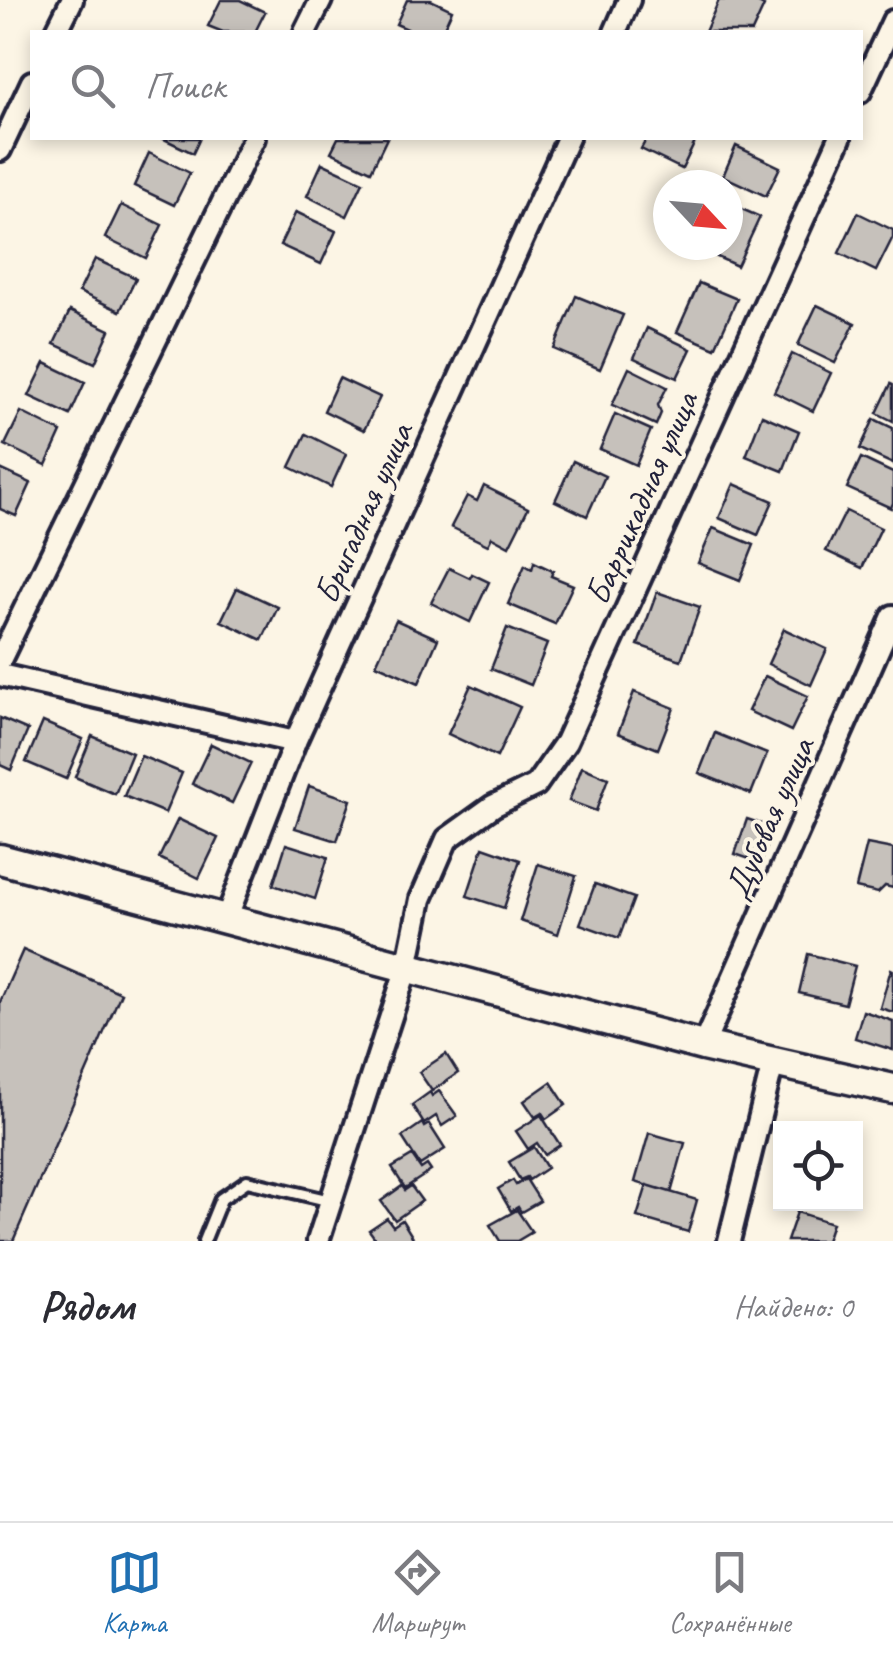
<!DOCTYPE html>
<html lang="ru">
<head>
<meta charset="utf-8">
<style>
	body { margin:0; font-family:Caveat,sans-serif; background:#f7f7f7; color:#2b2b33 }
	.controls { position:absolute; right:30px; bottom:30px; display:grid; overflow:hidden; border-radius:0px; box-shadow:0 5px 15px #0003 }
	.controls button { width:90px; height:90px; display:grid; place-items:center; padding:0; border:0; border-bottom:2px solid #e1e1e2; background:#fff; color:#2b2b33; font:50px sans-serif }
	.compass { position:absolute; left:653px; top:170px; width:90px; height:90px; border-radius:50%; background:#fff; box-shadow:0 5px 15px #0003; rotate:116deg }
	.list { margin:0; padding:0; list-style:none }
	h2 { display:flex; justify-content:space-between; align-items:center; height:130px; margin:0; padding:0 40px; font-size:42px }
	h2 small { font-size:32px; font-weight:400; color:#7c7c81 }
	.icon { flex:none; width:55px; height:55px; fill:none; stroke:currentColor; stroke-width:2; stroke-linecap:round; stroke-linejoin:round }
	.map { position:relative; flex:none; width:893px; height:1241px; overflow:hidden }
	.search { position:absolute; background:#fff; box-shadow:0 5px 15px #0003; left:30px; right:30px; top:30px; height:110px; display:flex; align-items:center; gap:25px; box-sizing:border-box; padding:0 35px; border-radius:0px; color:#7c7c81; font-size:38px }
	.sheet { height:280px; background:#fff }
	nav { display:flex; justify-content:space-around; align-items:center; box-sizing:border-box; height:140px; border-top:2px solid #e1e1e2; background:#fff; font-size:28px; color:#7c7c81 }
	nav a { display:grid; justify-items:center; gap:5px }
	nav .on { color:#1f6fb2 }
	.map>svg:first-child { display:block }
	.building { fill:#c6c1bb; stroke:#22223b; stroke-width:2.5 }
	.lines { fill:none; stroke-linecap:round; stroke-linejoin:round }
	.lane-casing { stroke:#22223b; stroke-width:18 }
	.street-casing { stroke:#22223b; stroke-width:28 }
	.secondary-casing { stroke:#22223b; stroke-width:35 }
	.lane { stroke:#fcf5e5; stroke-width:10 }
	.street { stroke:#fcf5e5; stroke-width:20 }
	.secondary { stroke:#fcf5e5; stroke-width:28 }
	.labels { text-anchor:middle; stroke-width:8; stroke-linejoin:round; paint-order:stroke }
	.street-label { font-size:35px; fill:#22223b; stroke:#fcf5e5 }
</style>
</head>
<body>
<div class="map">
<svg width="893" height="1241" viewBox="0 0 893 1241">
	<rect width="100%" height="100%" fill="#fcf5e5"/>
	<filter id="ink" filterUnits="userSpaceOnUse"><feTurbulence type="fractalNoise" baseFrequency=".01" numOctaves="2"/><feDisplacementMap in="SourceGraphic" scale="20" xChannelSelector="R" yChannelSelector="G"/><feConvolveMatrix kernelMatrix="1 2 1 2 8 2 1 2 1" color-interpolation-filters="sRGB"/></filter>
	<g filter="url(#ink)">
		<g class="building">
			<path d="M221,0H240L265,12L255,32H223L208,26Z"/>
			<path d="M407,0H431L452,10L442,32H414L396,24Z"/>
			<path d="M719,0H752L764,6L752,32H705Z"/>
			<path d="M162,138H200L193,153Z"/>
			<path d="M338,138H387L371,171L331,152Z"/>
			<path d="M647,138H697L682,169L641,149Z"/>
			<path d="M736,146L780,167L766,196L723,176Z"/>
			<path d="M149,153L190,173L174,205L134,186Z"/>
			<path d="M322,163L363,182L347,216L307,196Z"/>
			<path d="M728,203L760,217L737,266L691,245H728Z"/>
			<path d="M121,205L162,225L146,258L105,238Z"/>
			<path d="M296,212L336,231L321,264L280,245Z"/>
			<path d="M858,213L893,230V237L876,271L839,253Z"/>
			<path d="M95,259L136,278L120,311L79,292Z"/>
			<path d="M699,283L737,299L715,348L677,332Z"/>
			<path d="M576,296L623,315L600,369L554,349Z"/>
			<path d="M817,305L855,323L835,363L798,345Z"/>
			<path d="M70,311L110,330L95,363L54,344Z"/>
			<path d="M647,328L691,349L677,378L634,358Z"/>
			<path d="M792,354L831,373L813,411L774,392Z"/>
			<path d="M45,363L85,382L70,415L29,396Z"/>
			<path d="M629,368L667,387L658,405L661,413L656,425L612,405Z"/>
			<path d="M339,378L380,397L364,430L324,411Z"/>
			<path d="M891,384L893,385V421L877,413Z"/>
			<path d="M21,412L61,432L46,465L5,445Z"/>
			<path d="M615,414L651,430L636,465L600,449Z"/>
			<path d="M762,415L799,431L783,471L746,456Z"/>
			<path d="M874,419L893,428V464L860,449Z"/>
			<path d="M306,434L346,454L331,487L290,467Z"/>
			<path d="M861,458L893,473V503L891,508L847,488Z"/>
			<path d="M573,461L605,476L587,516L555,501Z"/>
			<path d="M0,469L31,483L16,516L0,509Z"/>
			<path d="M734,484L773,501L758,535L719,518Z"/>
			<path d="M484,486L528,508L509,546L492,537L488,545L451,527L467,496L477,501Z"/>
			<path d="M846,511L881,528L862,568L826,551Z"/>
			<path d="M713,528L754,545L740,580L698,563Z"/>
			<path d="M534,562L553,571L551,576L573,585L555,624L508,604L525,565L532,569Z"/>
			<path d="M449,568L470,578L472,574L489,582L470,622L431,603Z"/>
			<path d="M237,588L278,607L262,640L221,621Z"/>
			<path d="M657,592L700,607L681,660L638,645Z"/>
			<path d="M396,620L438,639L419,683L376,664Z"/>
			<path d="M507,628L547,644L531,685L491,669Z"/>
			<path d="M784,629L827,649L811,685L768,664Z"/>
			<path d="M765,676L808,696L791,731L748,711Z"/>
			<path d="M471,685L520,707L497,757L448,734Z"/>
			<path d="M634,692L674,708L658,749L618,733Z"/>
			<path d="M0,718L28,730L11,770L0,765Z"/>
			<path d="M43,722L83,739L66,779L26,762Z"/>
			<path d="M715,733L767,754L751,794L699,773Z"/>
			<path d="M92,736L132,753L115,794L75,777Z"/>
			<path d="M211,744L251,763L232,803L192,784Z"/>
			<path d="M141,756L182,773L165,813L124,796Z"/>
			<path d="M582,767L608,778L596,811L569,801Z"/>
			<path d="M309,786L351,800L337,841L295,828Z"/>
			<path d="M178,819L218,838L199,878L159,858Z"/>
			<path d="M747,819L774,828L761,863L735,854Z"/>
			<path d="M286,844L328,857L315,899L273,885Z"/>
			<path d="M867,844L893,849V888L885,886L878,893L856,888Z"/>
			<path d="M483,847L520,860L504,908L467,896Z"/>
			<path d="M538,864L576,876L558,934L520,921Z"/>
			<path d="M595,884L634,898L619,938L580,924Z"/>
			<path d="M23,950L121,993L13,1241H0V1002Z"/>
			<path d="M808,954L855,966L845,1004L799,993Z"/>
			<path d="M891,969L893,970V1012L880,1008Z"/>
			<path d="M863,1011L893,1021V1050L855,1038Z"/>
			<path d="M446,1054L458,1073L432,1091L419,1072Z"/>
			<path d="M551,1082L566,1105L546,1119L542,1113L535,1117L524,1101Z"/>
			<path d="M439,1091L457,1116L442,1126L436,1116L424,1124L412,1105L430,1092L432,1096Z"/>
			<path d="M541,1115L560,1145L545,1155L537,1143L528,1149L516,1131Z"/>
			<path d="M422,1123L424,1127L429,1124L445,1149L420,1165L402,1137Z"/>
			<path d="M649,1133L685,1143L671,1193L635,1182Z"/>
			<path d="M534,1147L547,1168L529,1180L527,1177L520,1180L509,1162Z"/>
			<path d="M412,1156L421,1169L427,1165L431,1171L405,1188L392,1168Z"/>
			<path d="M526,1179L540,1201L521,1212L518,1207L511,1211L498,1189L513,1180L516,1185Z"/>
			<path d="M647,1185L697,1200L688,1232L637,1217Z"/>
			<path d="M402,1186L405,1190L411,1186L422,1201L395,1220L381,1201Z"/>
			<path d="M517,1210L532,1232L517,1241H500L490,1225Z"/>
			<path d="M797,1212L832,1223L826,1241H787Z"/>
			<path d="M387,1218L393,1226L402,1220L415,1241H377L369,1230Z"/>
		</g>
		<g class="lines">
			<g class="lane-casing">
				<path id="lane" d="M204,1241L221,1199L247,1181L331,1201"/>
			</g>
			<g class="street-casing">
				<g id="street">
					<path d="M56,32L72,0"/>
					<path d="M305,32L321,0"/>
					<path d="M615,32L629,0"/>
					<path d="M860,92L893,21"/>
					<path d="M0,150L32,82"/>
					<path d="M0,660L254,138"/>
					<path d="M0,675L295,742"/>
					<path d="M226,919L295,742L568,138"/>
					<path d="M703,1046L893,616"/>
					<path d="M318,1241L407,967L421,899L447,839L493,806L536,785L566,742L840,138"/>
					<path d="M729,1241L773,1063"/>
				</g>
			</g>
			<g class="secondary-casing">
				<path id="secondary" d="M0,859L703,1046L893,1089"/>
			</g>
			<use href="#lane" class="lane"/>
			<use href="#street" class="street"/>
			<use href="#secondary" class="secondary"/>
		</g>
	</g>
	<g class="labels">
		<g class="street-label">
			<text transform="translate(641 498) rotate(-66)" y="12">Баррикадная улица</text>
			<text transform="translate(363 513) rotate(-66)" y="12">Бригадная улица</text>
			<text transform="translate(769 818) rotate(-66)" y="12">Дубовая улица</text>
		</g>
	</g>
</svg>
<div class="controls">
<button><svg class="icon" aria-label="locate" viewBox="0 0 24 24"><circle cx="12" cy="12" r="6"/><path d="M12 2v4M12 18v4M2 12h4M18 12h4"/></svg></button>
</div>
<svg class="compass" viewBox="-18 -18 36 36"><path d="M0-13l5 13h-10z" fill="#e53935"/><path d="M0 13l5-13h-10z" fill="#7c7c81"/></svg>
<div class="search"><svg class="icon" aria-label="search" viewBox="0 0 24 24"><circle cx="10" cy="10" r="6"/><path d="M15 15l6 6"/></svg>Поиск</div>
</div>
<section class="sheet">
<h2>Рядом<small>Найдено: 0</small></h2>
<ul class="list">
</ul>
</section>
<nav>
<a class="on"><svg class="icon" aria-label="map" viewBox="0 0 24 24"><path d="M3 6l6-2 6 2 6-2v14l-6 2-6-2-6 2zM9 4v14M15 6v14"/></svg>Карта</a>
<a><svg class="icon" aria-label="directions" viewBox="0 0 24 24"><path d="M12 3l9 9-9 9-9-9zM9 14v-3h6M13 9l2 2-2 2"/></svg>Маршрут</a>
<a><svg class="icon" aria-label="saved" viewBox="0 0 24 24"><path d="M7 4h10v16l-5-4-5 4z"/></svg>Сохранённые</a>
</nav>
</body>
</html>
